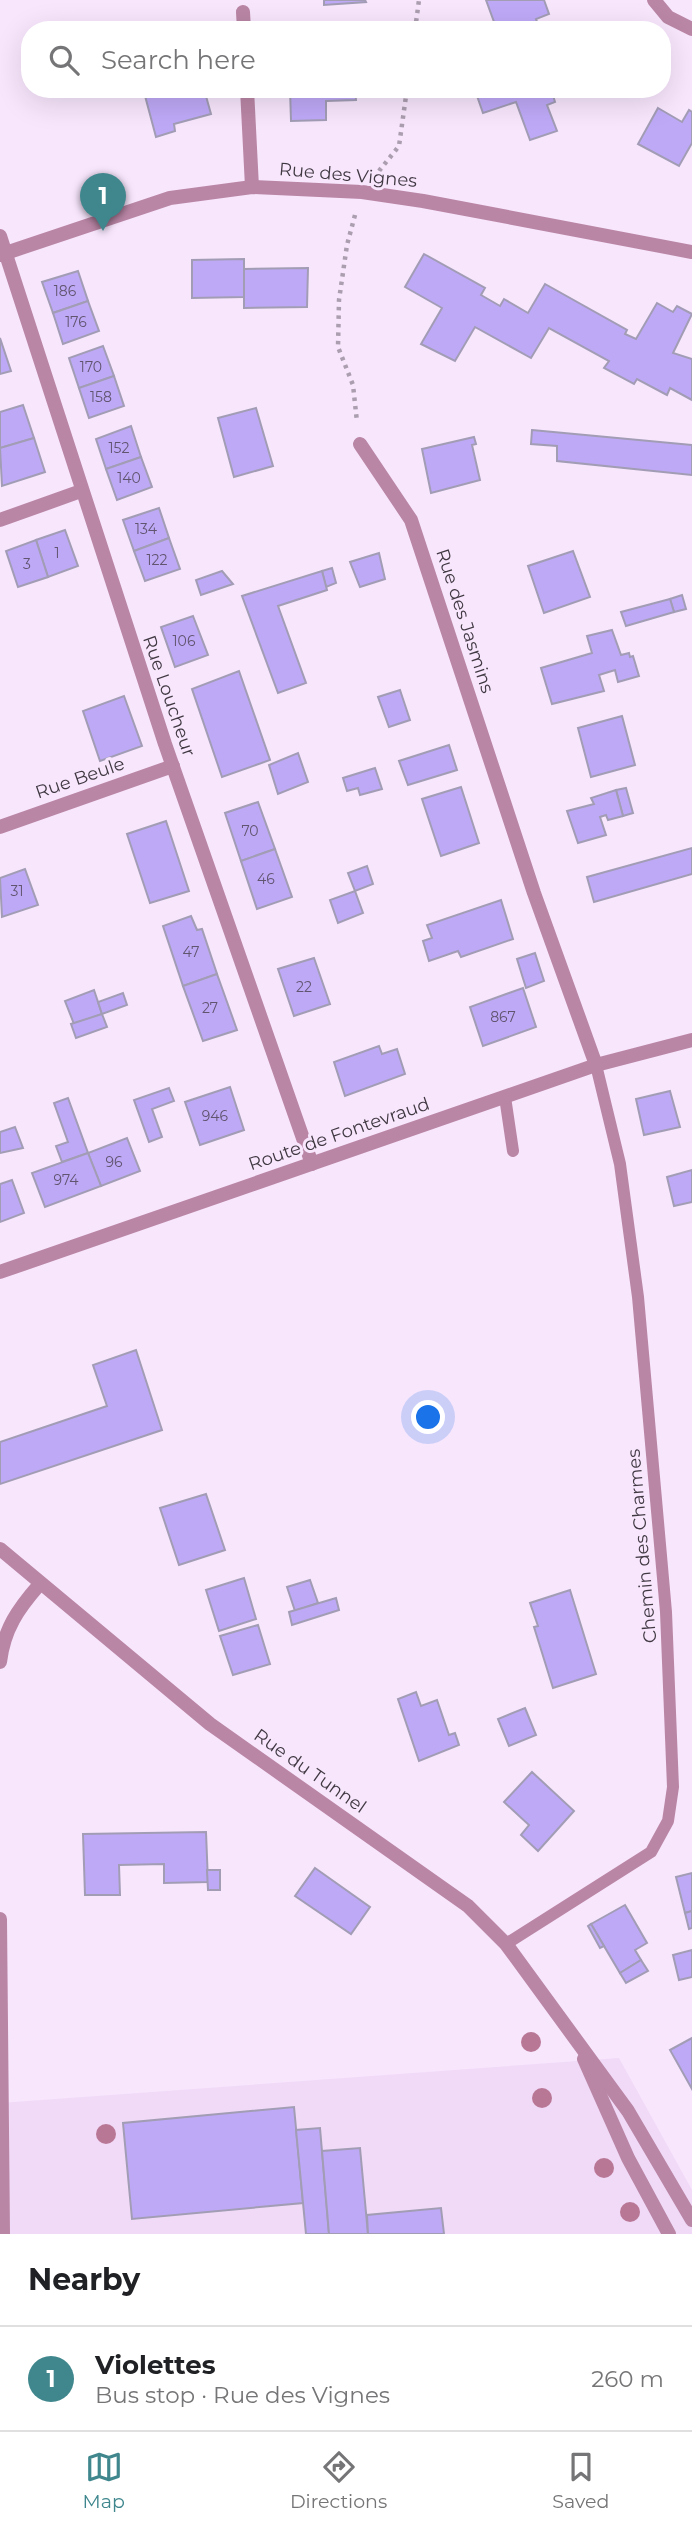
<!DOCTYPE html>
<html lang="en">
<head>
<meta charset="utf-8">
<style>
	body { margin:0; font-family:Montserrat,sans-serif; background:#f6f6f6; color:#202124 }
	.you { position:absolute; left:429px; top:1418px; width:24px; height:24px; margin:-18px; border:5px solid #fff; border-radius:50%; background:#1a73e8; box-shadow:0 0 0 10px #1a73e833 }
	.badge { display:grid; place-items:center; width:46px; height:46px; border-radius:50%; background:#3f878d; color:#fff; font-size:23px; font-weight:700 }
	.pin { position:absolute; translate:-50% -58px; filter:drop-shadow(0 2px 4px #0008) }
	.pin::after { content:''; position:absolute; top:37px; width:24px; height:21px; background:inherit; clip-path:polygon(0 0,100% 0,50% 100%) }
	.list { margin:0; padding:0; list-style:none }
	h2 { display:flex; justify-content:space-between; align-items:center; height:91px; margin:0; padding:0 28px; font-size:30px }
	h2 small { font-size:23px; font-weight:400; color:#757577 }
	.list li { display:grid; grid-template-columns:46px 1fr auto; gap:21px; align-items:center; box-sizing:border-box; height:105px; padding:0 28px; border-top:2px solid #e0e0e0 }
	.list b { display:block; font-size:26px; white-space:nowrap }
	.list p { margin:0; font-size:23px; white-space:nowrap; color:#757577 }
	.list em { font-size:23px; font-style:normal; color:#757577 }
	.icon { flex:none; width:38px; height:38px; fill:none; stroke:currentColor; stroke-width:2; stroke-linecap:round; stroke-linejoin:round }
	.map { position:relative; flex:none; width:692px; height:2234px; overflow:hidden }
	.search { position:absolute; background:#fff; box-shadow:0 7px 28px #0002; left:21px; right:21px; top:21px; height:77px; display:flex; align-items:center; gap:18px; box-sizing:border-box; padding:0 24px; border-radius:28px; color:#757577; font-size:26px }
	.sheet { height:196px; background:#fff }
	nav { display:flex; justify-content:space-around; align-items:center; box-sizing:border-box; height:98px; border-top:2px solid #e0e0e0; background:#fff; font-size:19px; color:#757577 }
	nav a { display:grid; justify-items:center; gap:4px }
	nav .on { color:#3f878d }
	.map>svg:first-child { display:block }
	.built { fill:#f1daf7 }
	.building { fill:#bea9f7; stroke:#a29db5; stroke-width:2 }
	.lines { fill:none; stroke-linecap:round; stroke-linejoin:round }
	.path { stroke:#ab9eaf; stroke-width:4.5; stroke-dasharray:3.5 5; stroke-linecap:butt }
	.service { stroke:#ba86a6; stroke-width:12 }
	.minor { stroke:#ba86a6; stroke-width:14 }
	.tertiary { stroke:#ba86a6; stroke-width:14 }
	.tree { fill:#b97796 }
	.labels { text-anchor:middle; stroke-width:6; stroke-linejoin:round; paint-order:stroke }
	.number-label { font-size:14px; fill:#60556f }
	.street-label { font-size:18px; fill:#403942; stroke:#f8e6fd }
</style>
</head>
<body>
<div class="map">
<svg width="692" height="2234" viewBox="0 0 692 2234">
	<rect width="100%" height="100%" fill="#f8e6fd"/>
	<path class="built" d="M619,2058L692,2190V2234H0V2103Z"/>
	<g class="building">
		<path d="M324,0H365L366,2L324,5Z"/>
		<path d="M486,0H544L549,14L536,19L540,30H497Z"/>
		<path d="M152,89H204L211,114L174,124L175,131L156,137L144,92Z"/>
		<path d="M290,89H355L356,100L326,101V120L291,121Z"/>
		<path d="M485,89H551L555,102L547,105L557,131L530,140L516,102L483,113L476,93Z"/>
		<path d="M658,108L682,122L689,110L692,112V143L679,166L638,144Z"/>
		<path d="M424,254L485,288L481,295L500,306L504,299L528,313L545,284L627,330L625,334L636,339L657,303L673,312L677,306L692,314L673,353L692,359V400L670,388L667,395L637,379L634,384L604,368L609,361L549,328L531,358L475,327L455,361L421,344L442,308L405,287Z"/>
		<path d="M244,259V297L192,298V260Z"/>
		<path d="M308,268L307,307L244,308V269Z"/>
		<path d="M78,271L88,301L53,313L42,282Z"/>
		<path d="M88,301L99,331L63,344L53,313Z"/>
		<path d="M0,338L11,371L0,374Z"/>
		<path d="M103,346L114,376L79,388L69,358Z"/>
		<path d="M114,376L124,406L89,418L79,388Z"/>
		<path d="M23,405L34,438L0,448V412Z"/>
		<path d="M256,408L273,466L234,477L218,418Z"/>
		<path d="M131,426L141,457L106,469L96,439Z"/>
		<path d="M532,430L692,445V475L557,461V446L531,444Z"/>
		<path d="M474,437L476,444L472,445L480,480L431,493L422,449Z"/>
		<path d="M34,438L45,472L2,486L0,448Z"/>
		<path d="M141,457L152,487L117,500L106,469Z"/>
		<path d="M159,508L169,538L134,551L123,520Z"/>
		<path d="M65,530L78,566L48,577L36,540Z"/>
		<path d="M169,538L180,569L145,581L134,551Z"/>
		<path d="M36,540L48,577L18,587L6,551Z"/>
		<path d="M573,551L590,597L544,613L528,566Z"/>
		<path d="M379,553L385,579L360,587L350,562Z"/>
		<path d="M332,568L336,583L326,587L322,571Z"/>
		<path d="M222,571L233,584L201,595L196,580Z"/>
		<path d="M322,571L327,590L278,606L306,683L278,693L242,596Z"/>
		<path d="M682,595L686,609L674,612L670,599Z"/>
		<path d="M670,599L674,612L626,626L621,612Z"/>
		<path d="M193,616L208,655L175,667L161,627Z"/>
		<path d="M612,630L621,655L629,653L630,657L633,656L639,676L618,682L615,670L599,675L604,691L552,704L541,668L592,653L587,636Z"/>
		<path d="M239,671L270,760L222,777L192,689Z"/>
		<path d="M400,690L410,720L389,727L378,697Z"/>
		<path d="M124,696L142,746L100,761L83,711Z"/>
		<path d="M622,716L635,765L591,777L578,728Z"/>
		<path d="M449,745L457,770L408,785L399,761Z"/>
		<path d="M298,753L308,782L278,794L269,765Z"/>
		<path d="M375,768L382,789L360,795L358,788L347,791L343,778Z"/>
		<path d="M461,787L479,843L441,856L422,799Z"/>
		<path d="M626,788L633,813L623,816L616,790Z"/>
		<path d="M616,790L623,816L608,820L606,815L600,817L606,835L578,843L567,811L594,804L591,798Z"/>
		<path d="M258,802L275,849L241,861L225,813Z"/>
		<path d="M166,821L189,891L150,903L127,834Z"/>
		<path d="M692,848V874L594,902L587,877Z"/>
		<path d="M275,849L292,897L257,909L241,861Z"/>
		<path d="M367,866L373,884L355,891L348,873Z"/>
		<path d="M25,869L38,905L2,917L0,878Z"/>
		<path d="M355,891L363,913L338,923L330,900Z"/>
		<path d="M501,900L513,939L461,957L458,951L429,961L423,941L432,938L427,925Z"/>
		<path d="M191,916L197,930L202,929L217,974L183,986L163,926Z"/>
		<path d="M535,953L544,981L526,988L517,959Z"/>
		<path d="M314,958L330,1004L294,1016L278,969Z"/>
		<path d="M217,974L237,1030L203,1041L183,986Z"/>
		<path d="M523,988L536,1027L483,1046L470,1007Z"/>
		<path d="M94,990L102,1014L74,1024L65,1001Z"/>
		<path d="M123,993L127,1005L102,1014L98,1002Z"/>
		<path d="M102,1014L107,1027L76,1038L71,1024Z"/>
		<path d="M379,1046L382,1054L397,1049L405,1074L345,1096L334,1062Z"/>
		<path d="M230,1087L244,1130L200,1145L185,1102Z"/>
		<path d="M169,1088L174,1101L152,1109L162,1137L149,1142L134,1100Z"/>
		<path d="M670,1091L680,1127L644,1135L636,1099Z"/>
		<path d="M68,1098L88,1153L62,1162L56,1146L68,1142L54,1103Z"/>
		<path d="M15,1127L23,1148L0,1153V1132Z"/>
		<path d="M127,1138L140,1171L101,1186L88,1153Z"/>
		<path d="M88,1153L101,1186L45,1207L32,1173Z"/>
		<path d="M692,1170V1202L674,1206L667,1177Z"/>
		<path d="M12,1180L24,1213L0,1222V1184Z"/>
		<path d="M136,1350L162,1430L0,1484V1442L107,1406L93,1365Z"/>
		<path d="M206,1494L225,1550L179,1565L160,1508Z"/>
		<path d="M244,1578L256,1619L219,1631L206,1590Z"/>
		<path d="M310,1580L318,1603L295,1611L287,1587Z"/>
		<path d="M570,1590L596,1674L553,1688L534,1627L538,1626L530,1603Z"/>
		<path d="M336,1598L339,1610L292,1625L289,1612Z"/>
		<path d="M258,1625L270,1664L233,1675L220,1636Z"/>
		<path d="M416,1692L421,1706L437,1700L449,1735L455,1733L459,1745L419,1761L398,1699Z"/>
		<path d="M525,1708L536,1735L509,1746L498,1719Z"/>
		<path d="M532,1772L574,1811L538,1851L521,1835L529,1825L504,1802Z"/>
		<path d="M206,1832L208,1882L164,1883V1864L119,1865L120,1895H85L83,1834Z"/>
		<path d="M315,1868L370,1907L351,1934L295,1896Z"/>
		<path d="M207,1870H220V1890H208Z"/>
		<path d="M692,1873V1911L685,1913L676,1877Z"/>
		<path d="M625,1905L647,1943L635,1950L641,1960L620,1973L591,1924Z"/>
		<path d="M692,1911V1928L689,1929L685,1913Z"/>
		<path d="M591,1924L604,1946L600,1948L588,1926Z"/>
		<path d="M692,1950V1977L679,1980L673,1955Z"/>
		<path d="M641,1960L648,1971L626,1983L620,1973Z"/>
		<path d="M692,2038V2089L670,2050Z"/>
		<path d="M294,2107L303,2203L132,2219L123,2123Z"/>
		<path d="M320,2128L329,2234H306L296,2130Z"/>
		<path d="M360,2148L368,2234H329L322,2151Z"/>
		<path d="M441,2208L444,2234H368L367,2215Z"/>
	</g>
	<g class="lines">
		<g class="path">
			<path d="M415,30L419,0"/>
			<path d="M379,171L399,146L407,89"/>
			<path d="M355,215L347,245L339,300L338,347L353,385L357,422"/>
		</g>
		<g class="service">
			<path d="M505,1097L513,1151"/>
			<path d="M506,1944L651,1852L668,1821L673,1787L666,1612L638,1297L620,1164L596,1065"/>
		</g>
		<g class="minor">
			<path d="M654,0L668,17L692,29"/>
			<path d="M243,12L244,30"/>
			<path d="M247,89L252,187"/>
			<path d="M0,236L165,744L312,1164"/>
			<path d="M0,255L170,198L252,187L362,192L423,201L692,252"/>
			<path d="M360,444L411,520L534,893L596,1065"/>
			<path d="M0,520L81,491"/>
			<path d="M0,827L173,766"/>
			<path d="M0,1662C4,1629 18,1609 39,1585"/>
			<path d="M0,1919L3,2234"/>
		</g>
		<g class="tertiary">
			<path d="M0,1272L596,1065L692,1040"/>
			<path d="M0,1549L210,1724L468,1906L506,1944L628,2111L692,2220"/>
			<path d="M584,2059L628,2158L669,2234"/>
		</g>
	</g>
	<g class="tree">
		<circle cx="531" cy="2042" r="10"/>
		<circle cx="542" cy="2098" r="10"/>
		<circle cx="106" cy="2134" r="10"/>
		<circle cx="604" cy="2168" r="10"/>
		<circle cx="630" cy="2212" r="10"/>
	</g>
	<g class="labels">
		<g class="number-label">
			<text x="65" y="296">186</text>
			<text x="76" y="327">176</text>
			<text x="91" y="372">170</text>
			<text x="101" y="402">158</text>
			<text x="119" y="453">152</text>
			<text x="129" y="483">140</text>
			<text x="146" y="534">134</text>
			<text x="57" y="558">1</text>
			<text x="157" y="565">122</text>
			<text x="27" y="569">3</text>
			<text x="184" y="646">106</text>
			<text x="250" y="836">70</text>
			<text x="266" y="884">46</text>
			<text x="17" y="896">31</text>
			<text x="191" y="957">47</text>
			<text x="304" y="992">22</text>
			<text x="210" y="1013">27</text>
			<text x="503" y="1022">867</text>
			<text x="215" y="1121">946</text>
			<text x="114" y="1167">96</text>
			<text x="66" y="1185">974</text>
		</g>
		<g class="street-label">
			<text transform="translate(348 175) rotate(5)" y="6">Rue des Vignes</text>
			<text transform="translate(465 621) rotate(72)" y="6">Rue des Jasmins</text>
			<text transform="translate(169 696) rotate(71)" y="6">Rue Loucheur</text>
			<text transform="translate(80 778) rotate(-19)" y="6">Rue Beule</text>
			<text transform="translate(339 1134) rotate(-19)" y="6">Route de Fontevraud</text>
			<text transform="translate(642 1546) rotate(-95)" y="6">Chemin des Charmes</text>
			<text transform="translate(310 1771) rotate(35)" y="6">Rue du Tunnel</text>
		</g>
	</g>
</svg>
<div class="you"></div>
<div class="pin badge" style="left:103px;top:231px">1</div>
<div class="search"><svg class="icon" aria-label="search" viewBox="0 0 24 24"><circle cx="10" cy="10" r="6"/><path d="M15 15l6 6"/></svg>Search here</div>
</div>
<section class="sheet">
<h2>Nearby<small></small></h2>
<ul class="list">
<li><span class="badge">1</span><div><b>Violettes</b><p>Bus stop · Rue des Vignes</p></div><em>260 m</em></li>
</ul>
</section>
<nav>
<a class="on"><svg class="icon" aria-label="map" viewBox="0 0 24 24"><path d="M3 6l6-2 6 2 6-2v14l-6 2-6-2-6 2zM9 4v14M15 6v14"/></svg>Map</a>
<a><svg class="icon" aria-label="directions" viewBox="0 0 24 24"><path d="M12 3l9 9-9 9-9-9zM9 14v-3h6M13 9l2 2-2 2"/></svg>Directions</a>
<a><svg class="icon" aria-label="saved" viewBox="0 0 24 24"><path d="M7 4h10v16l-5-4-5 4z"/></svg>Saved</a>
</nav>
</body>
</html>
